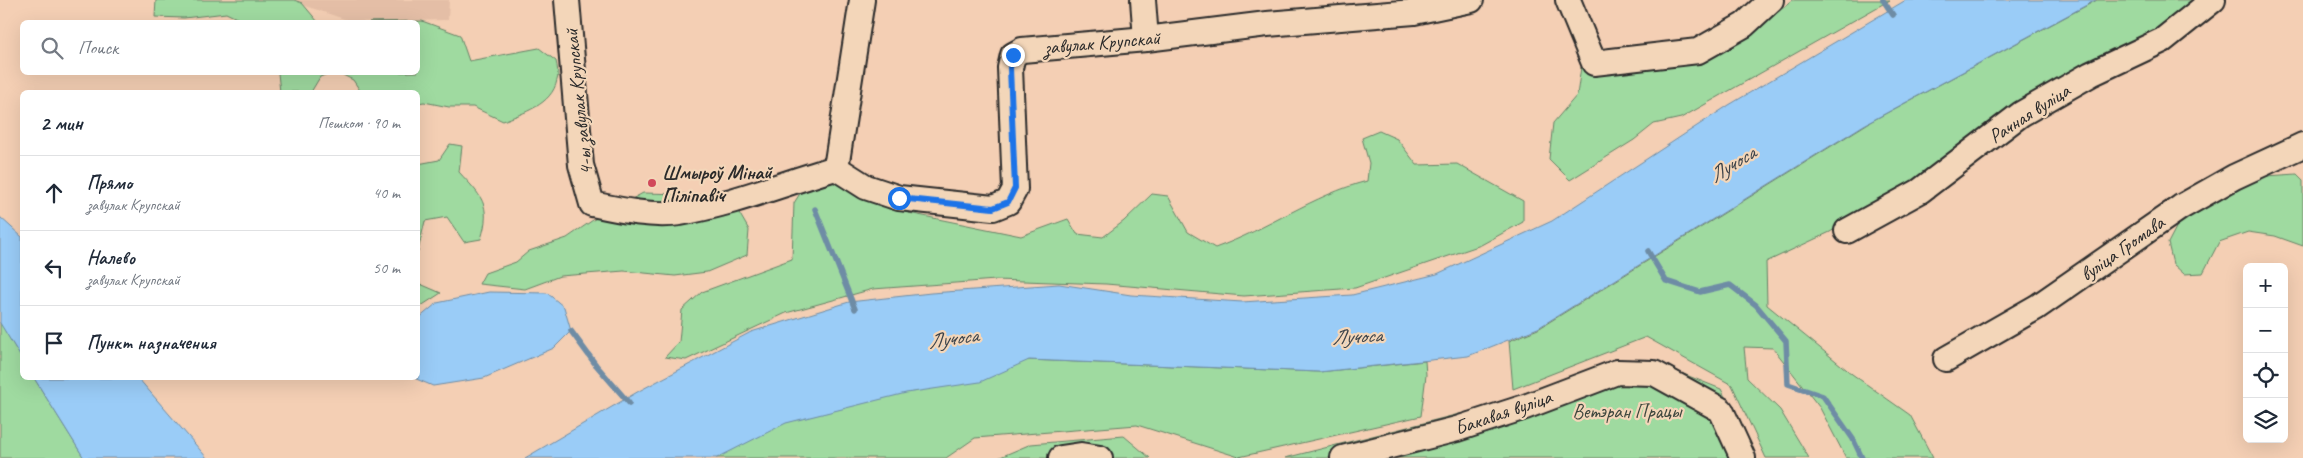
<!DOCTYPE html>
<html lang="ru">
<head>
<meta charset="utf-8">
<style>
	body { margin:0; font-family:Caveat,sans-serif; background:#f2f2f3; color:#1f2937 }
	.controls { position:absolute; right:15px; bottom:15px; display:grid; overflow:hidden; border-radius:8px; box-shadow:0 5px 20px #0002 }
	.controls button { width:45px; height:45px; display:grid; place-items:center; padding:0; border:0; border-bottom:1px solid #e0e1e3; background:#fff; color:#1f2937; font:25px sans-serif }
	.stop { position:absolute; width:15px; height:15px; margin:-11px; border:4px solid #1a73e8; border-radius:50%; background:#fff }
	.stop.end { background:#1a73e8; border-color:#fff; box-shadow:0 1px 5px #0008 }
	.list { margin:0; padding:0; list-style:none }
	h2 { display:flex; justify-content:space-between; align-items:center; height:65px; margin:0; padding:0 20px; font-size:21px }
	h2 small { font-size:16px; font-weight:400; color:#747a83 }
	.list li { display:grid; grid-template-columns:32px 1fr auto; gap:15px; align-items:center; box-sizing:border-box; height:75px; padding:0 20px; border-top:1px solid #e0e1e3 }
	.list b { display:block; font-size:19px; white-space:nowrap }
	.list p { margin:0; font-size:16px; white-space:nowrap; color:#747a83 }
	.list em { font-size:16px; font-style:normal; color:#747a83 }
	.icon { flex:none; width:28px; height:28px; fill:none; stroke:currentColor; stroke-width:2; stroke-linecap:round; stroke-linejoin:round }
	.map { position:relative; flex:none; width:2303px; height:458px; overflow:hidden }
	.search { position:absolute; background:#fff; box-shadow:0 5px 20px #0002; left:20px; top:20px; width:400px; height:55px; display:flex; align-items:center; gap:12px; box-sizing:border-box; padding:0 18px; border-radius:8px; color:#747a83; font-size:19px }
	.panel { position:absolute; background:#fff; box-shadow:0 5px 20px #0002; left:20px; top:90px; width:400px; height:290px; border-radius:8px }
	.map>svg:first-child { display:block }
	.built { fill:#e4bea6 }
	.green { fill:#9fdaa0; stroke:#658266 }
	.water { fill:#9accf7; stroke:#6e8ca5 }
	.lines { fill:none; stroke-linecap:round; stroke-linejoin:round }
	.stream { stroke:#6e8ca5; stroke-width:5.5 }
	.minor-casing { stroke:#2b2b2b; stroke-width:28 }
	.minor { stroke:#f3d6b9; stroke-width:24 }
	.route { stroke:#1a73e8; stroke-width:6 }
	.poi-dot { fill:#d1495b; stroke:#f3d6b9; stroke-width:2 }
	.labels { text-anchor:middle; stroke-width:4.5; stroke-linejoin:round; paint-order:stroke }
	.street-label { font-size:20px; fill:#2b2b2b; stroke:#f3d6b9 }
	.poi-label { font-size:20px; font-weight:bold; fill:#2b2b2b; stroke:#f3d6b9; text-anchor:start }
	.park-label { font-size:20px; fill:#3c453d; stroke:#f3d6b9 }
	.water-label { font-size:21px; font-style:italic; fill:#3c434a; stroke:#f3d6b9 }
</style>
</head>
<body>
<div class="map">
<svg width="2303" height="458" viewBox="0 0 2303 458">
	<rect width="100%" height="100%" fill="#f4cfb4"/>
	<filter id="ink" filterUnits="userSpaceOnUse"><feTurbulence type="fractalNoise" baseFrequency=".02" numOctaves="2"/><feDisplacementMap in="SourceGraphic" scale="10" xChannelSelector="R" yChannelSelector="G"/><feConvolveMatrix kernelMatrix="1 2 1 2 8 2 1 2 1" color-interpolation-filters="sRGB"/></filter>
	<g filter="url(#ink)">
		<path class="built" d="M288,0H449L448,20L353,22Z"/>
		<g class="green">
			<path d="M156,0H294L302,3L318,22H245L226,13L184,18L155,17Z"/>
			<path d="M1793,0H1890L1681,118L1654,124L1634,140L1570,180L1549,159L1553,123L1577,95L1581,67L1627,61L1752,33Z"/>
			<path d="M2097,0H2204L2162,38L2073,81L1830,232L1766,262L1767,305L1852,374L1910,415L1933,458H1846L1820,408L1773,348L1744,347L1747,378L1780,410L1809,458H1766L1732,385L1646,337L1513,389L1509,341L1538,329L1870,122Z"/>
			<path d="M422,21L460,35L469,61L539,48L556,61C557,66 559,75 557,80C552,105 523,113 503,121L473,107H449L424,102L418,103V92H361L353,80L339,73L418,72V22H369Z"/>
			<path d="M278,73V72L330,73L320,77L311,92H280Z"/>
			<path d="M1379,131L1397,139L1417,165L1457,164L1523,201V222L1481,245L1355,288L1244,296L1106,284L996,280L873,289L786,313L686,360L665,357L679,342L682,310L702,292L792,259L794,203L809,179L844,181L889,209L1021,236L1068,219L1077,234L1103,237L1124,221L1152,194L1168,196L1188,232L1215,248C1268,229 1313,195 1367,181L1369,163L1362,138Z"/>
			<path d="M450,144L462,146L459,172C481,196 492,204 481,239L464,242L447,217L425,221L418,251V164L439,160Z"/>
			<path d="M2297,174L2303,180V246L2275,236L2248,232L2219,242L2203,273L2184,274L2173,264L2168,243L2182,216L2251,177Z"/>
			<path d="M643,193L685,194L708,210L738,211L749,230L747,255L707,272L675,276L624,271L560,276L525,289L479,284L485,273L516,262L529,251L567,238L593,220Z"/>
			<path d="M418,283L441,293L418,308Z"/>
			<path d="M0,322L22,359V378H34L84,458H0Z"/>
			<path d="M1028,360L1319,372L1425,361L1426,375L1421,416L1239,457L1137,425L975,438L946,458H716L784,423Z"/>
			<path d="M1619,362L1661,365L1721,389L1756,458H1285L1475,410Z"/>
			<path d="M1124,436L1150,458H998L1031,444Z"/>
		</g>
		<g class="water">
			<path d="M1906,0H2096L1864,125L1538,328L1468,356L1319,372L1029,360L980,382L906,393L786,423L717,458H525L639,391L751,332L849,302L931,293L1059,284L1131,295L1242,302L1352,295L1437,274L1552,221L1729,105Z"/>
			<path d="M0,217L22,237V359L0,323Z"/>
			<path d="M489,292L547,293L564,307L571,331L554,348L484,378L433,386L414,378H418V319L437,303Z"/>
			<path d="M34,378H138L207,458H84Z"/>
		</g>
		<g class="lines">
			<g class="stream">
				<path d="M1883,0L1893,15"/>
				<path d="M815,209L855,309"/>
				<path d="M1648,251L1666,281L1700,292L1730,285L1756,305L1786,341L1788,384L1823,396L1853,439L1862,458"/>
				<path d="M571,331L596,365L629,403"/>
			</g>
			<g class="minor-casing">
				<g id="minor">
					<path d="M567,0L581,165L592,204C620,210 651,217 680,213C733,204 784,183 836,168L866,187L899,198L993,208L1008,202L1015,189L1010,68L1013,55L1022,50L1146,39L1267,24L1414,12L1471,0"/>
					<path d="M1143,0L1146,39"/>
					<path d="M1568,0L1594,63L1698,51L1744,25L1771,0"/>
					<path d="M836,168L862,0"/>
					<path d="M1847,231L1920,191L2021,114L2091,74L2163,40L2213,0"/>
					<path d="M1946,359L2037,307L2181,207L2234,177L2303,145"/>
					<path d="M1061,458L1081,455L1100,458"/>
					<path d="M1343,458L1457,429L1525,407L1617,372L1654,373L1721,410L1743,458"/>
				</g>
			</g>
			<use href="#minor" class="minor"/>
		</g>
	</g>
	<g class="lines" filter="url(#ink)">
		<path class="route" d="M899,198L993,208L1008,202L1015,188L1010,68L1013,55"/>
	</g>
	<circle class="poi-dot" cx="652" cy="183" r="5"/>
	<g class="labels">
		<g class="street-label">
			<text transform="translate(1102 42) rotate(-5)" y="7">завулак Крупскай</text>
			<text transform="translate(578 102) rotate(-96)" y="7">4-ы завулак Крупскай</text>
			<text transform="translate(2029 113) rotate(-33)" y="7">Рачная вуліца</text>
			<text transform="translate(2122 248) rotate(-35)" y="7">вуліца Громава</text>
			<text transform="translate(1503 412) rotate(-19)" y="7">Бакавая вуліца</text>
		</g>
		<g class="poi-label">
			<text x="662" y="179">Шмыроў Мінай<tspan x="662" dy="23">Піліпавіч</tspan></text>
		</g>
		<g class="park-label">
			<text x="1627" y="418">Ветэран Працы</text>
		</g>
		<g class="water-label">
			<text transform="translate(1732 164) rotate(-32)" y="7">Лучоса</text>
			<text transform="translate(1357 336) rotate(-3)" y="7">Лучоса</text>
			<text transform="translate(953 338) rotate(-8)" y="7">Лучоса</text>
		</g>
	</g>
</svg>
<div class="controls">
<button>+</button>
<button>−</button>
<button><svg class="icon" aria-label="locate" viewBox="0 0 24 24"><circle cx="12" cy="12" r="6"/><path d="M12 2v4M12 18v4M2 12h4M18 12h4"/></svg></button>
<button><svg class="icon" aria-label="layers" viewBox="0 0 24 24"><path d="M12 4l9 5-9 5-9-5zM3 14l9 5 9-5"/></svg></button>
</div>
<div class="stop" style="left:899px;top:198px"></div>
<div class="stop end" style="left:1013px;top:55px"></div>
<div class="search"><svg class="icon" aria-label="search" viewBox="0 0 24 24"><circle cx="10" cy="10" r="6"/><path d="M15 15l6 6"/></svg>Поиск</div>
<section class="panel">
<h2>2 мин<small>Пешком · 90 m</small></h2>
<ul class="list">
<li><svg class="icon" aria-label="ahead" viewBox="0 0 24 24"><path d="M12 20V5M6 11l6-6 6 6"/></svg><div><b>Прямо</b><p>завулак Крупскай</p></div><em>40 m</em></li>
<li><svg class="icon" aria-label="left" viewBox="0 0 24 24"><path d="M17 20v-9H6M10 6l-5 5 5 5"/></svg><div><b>Налево</b><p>завулак Крупскай</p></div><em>50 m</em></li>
<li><svg class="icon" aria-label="arrive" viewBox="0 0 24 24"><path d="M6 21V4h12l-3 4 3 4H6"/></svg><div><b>Пункт назначения</b></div></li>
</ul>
</section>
</div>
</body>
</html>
